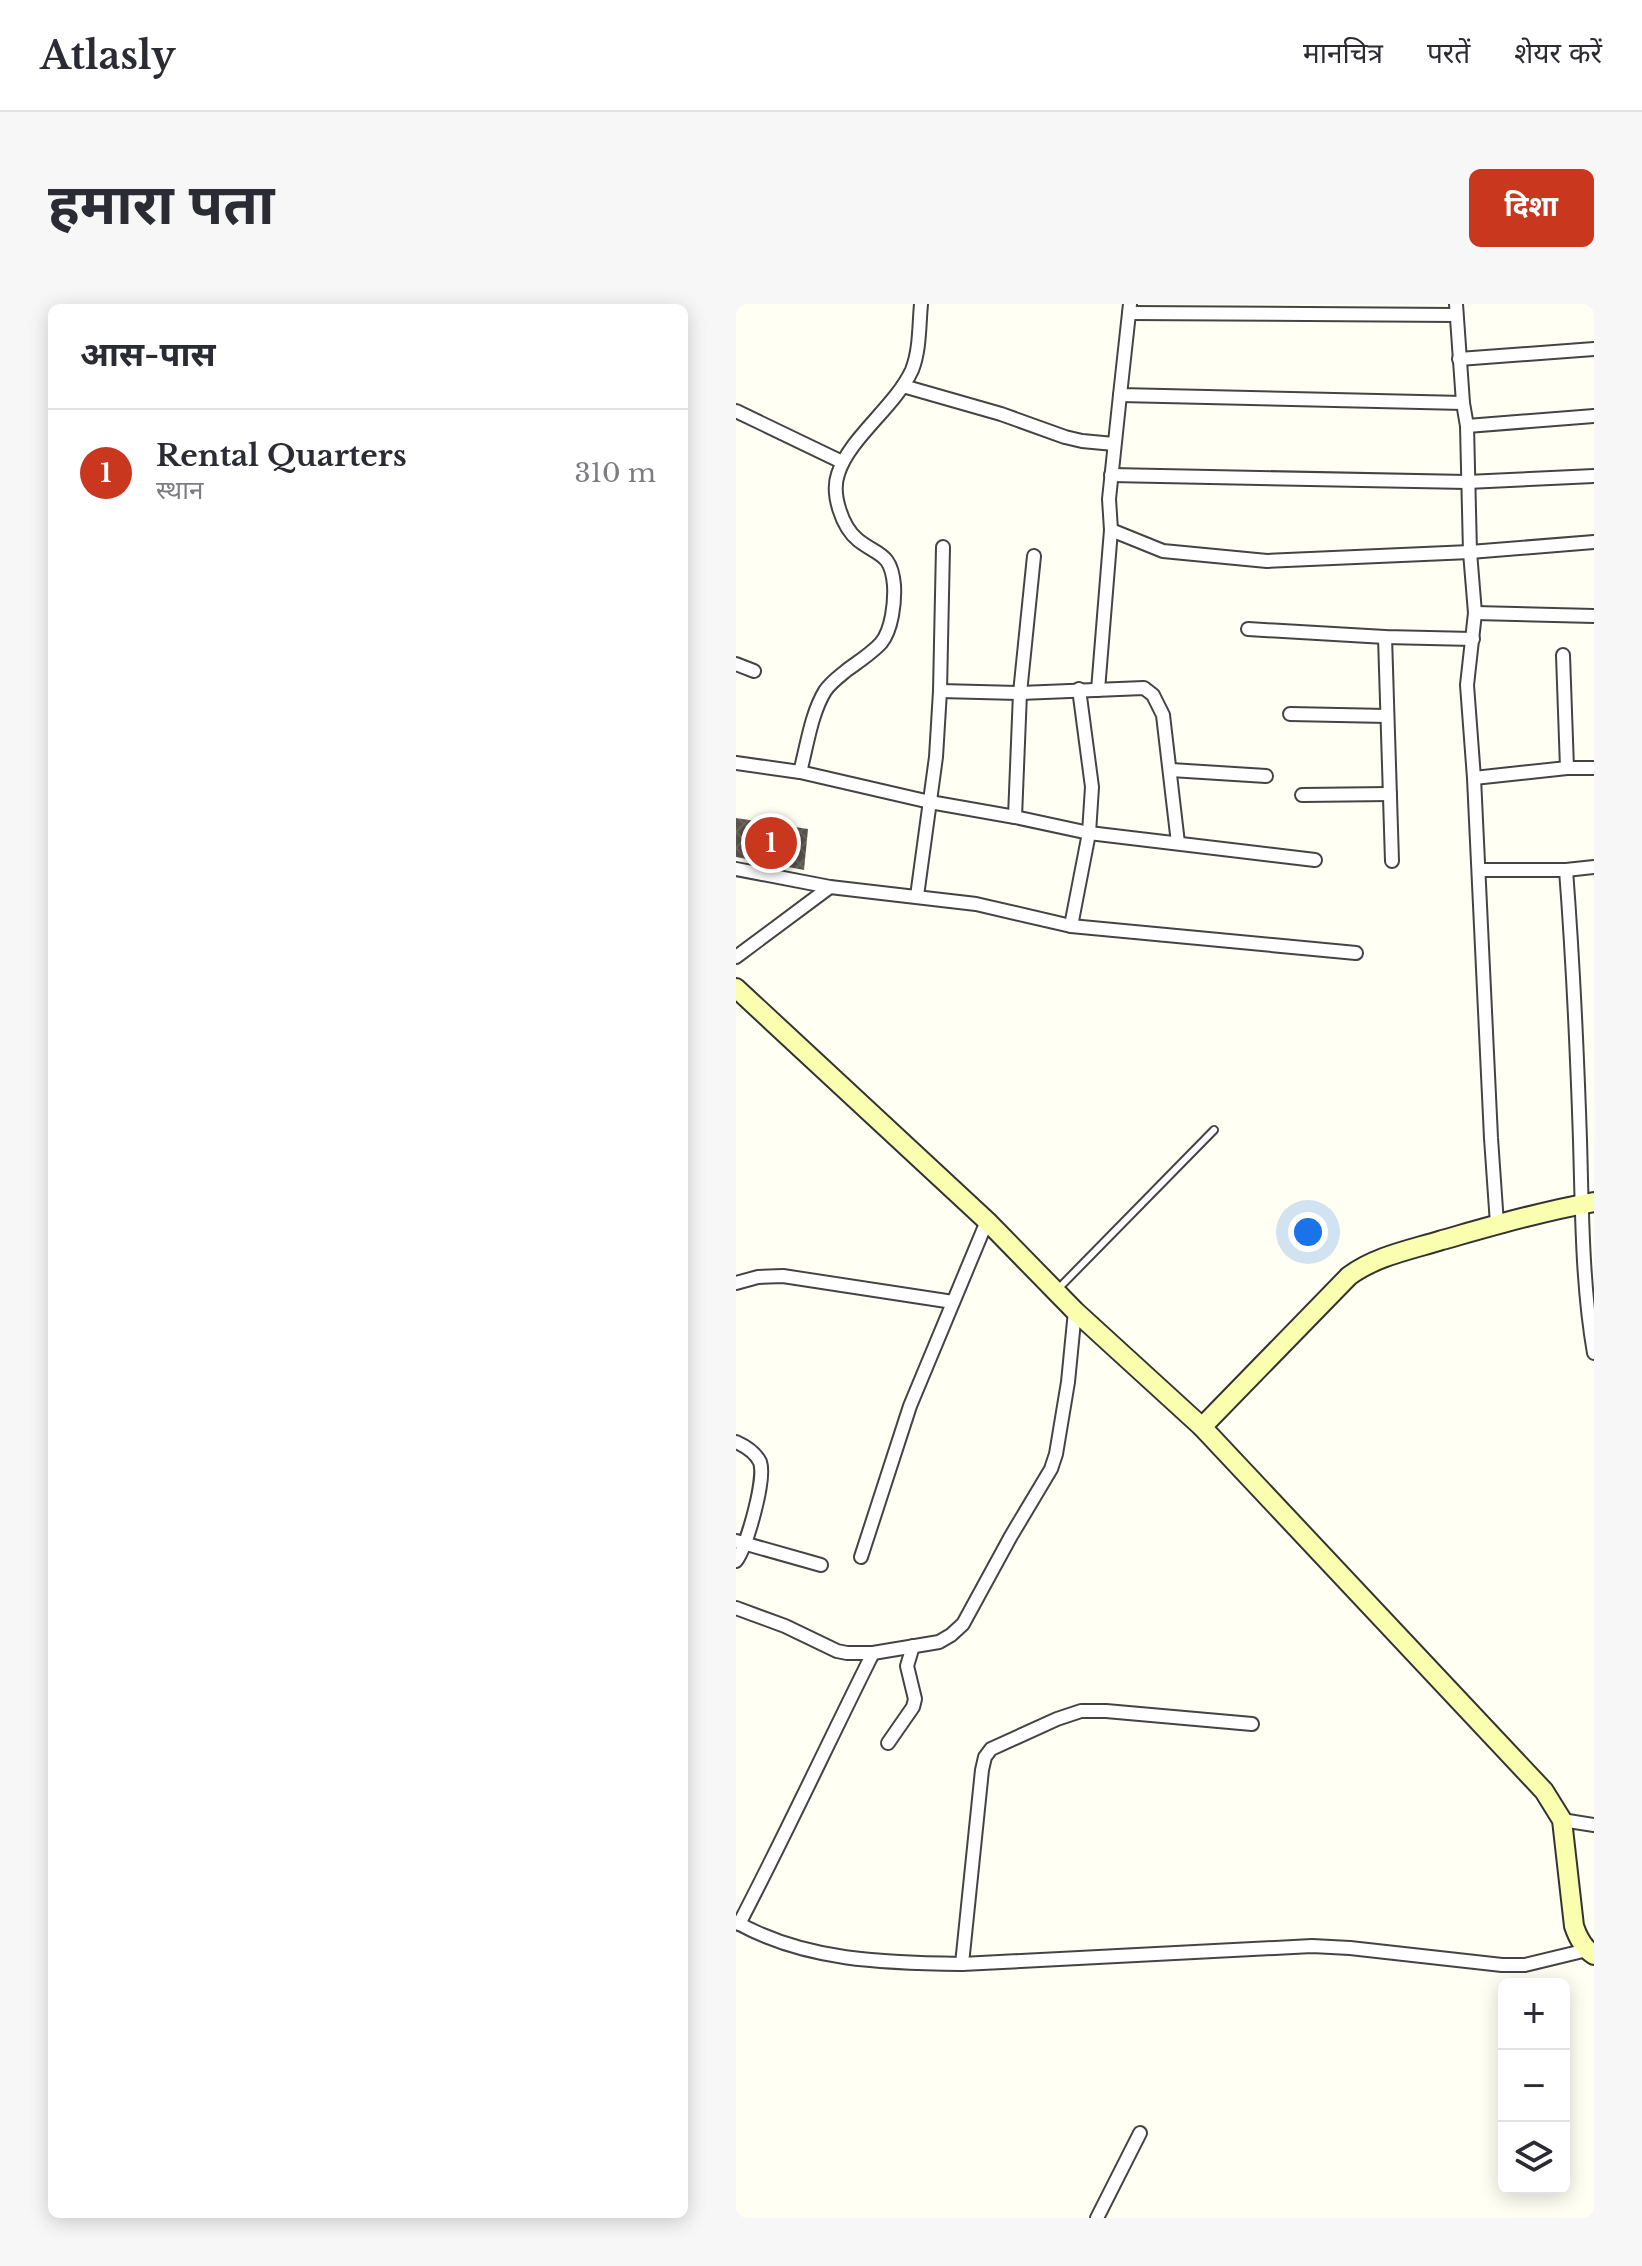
<!DOCTYPE html>
<html lang="hi">
<head>
<meta charset="utf-8">
<style>
	body { margin:0; font-family:"Libre Baskerville","Noto Sans Devanagari",serif; background:#f7f7f7; color:#2b2b33 }
	.controls { position:absolute; right:24px; bottom:24px; display:grid; overflow:hidden; border-radius:12px; box-shadow:0 4px 20px #0003 }
	.controls button { width:72px; height:72px; display:grid; place-items:center; padding:0; border:0; border-bottom:2px solid #e1e1e2; background:#fff; color:#2b2b33; font:40px sans-serif }
	.you { position:absolute; left:572px; top:928px; width:28px; height:28px; margin:-20px; border:6px solid #fff; border-radius:50%; background:#1a73e8; box-shadow:0 0 0 12px #1a73e833 }
	.badge { display:grid; place-items:center; width:52px; height:52px; border-radius:50%; background:#ca371f; color:#fff; font-size:26px; font-weight:700 }
	.pin { position:absolute; translate:-50% -50%; border:4px solid #fff; box-shadow:0 2px 8px #0006 }
	.list { margin:0; padding:0; list-style:none }
	h2 { display:flex; justify-content:space-between; align-items:center; height:104px; margin:0; padding:0 32px; font-size:34px }
	h2 small { font-size:26px; font-weight:400; color:#7c7c81 }
	.list li { display:grid; grid-template-columns:52px 1fr auto; gap:24px; align-items:center; box-sizing:border-box; height:128px; padding:0 32px; border-top:2px solid #e1e1e2 }
	.list b { display:block; font-size:30px; white-space:nowrap }
	.list p { margin:0; font-size:26px; white-space:nowrap; color:#7c7c81 }
	.list em { font-size:26px; font-style:normal; color:#7c7c81 }
	.icon { flex:none; width:44px; height:44px; fill:none; stroke:currentColor; stroke-width:2; stroke-linecap:round; stroke-linejoin:round }
	.map { position:relative; flex:none; width:858px; height:1914px; overflow:hidden; border-radius:12px }
	header { display:flex; align-items:center; gap:48px; box-sizing:border-box; height:112px; padding:0 40px; background:#fff; border-bottom:2px solid #e1e1e2 }
	header strong { font-size:38px }
	nav { display:flex; gap:44px; margin-inline-start:auto; font-size:28px }
	.intro { display:flex; align-items:center; justify-content:space-between; box-sizing:border-box; height:192px; padding:0 48px }
	h1 { margin:0; font-size:56px }
	.button { padding:20px 36px; border-radius:12px; background:#ca371f; color:#fff; font-size:28px; font-weight:700 }
	main { display:flex; gap:48px; padding:0 48px }
	aside { flex:1; background:#fff; border-radius:12px; box-shadow:0 4px 20px #0003 }
	.map>svg:first-child { display:block }
	.building { fill:url(#building-cross-hatch) }
	.lines { fill:none; stroke-linecap:round; stroke-linejoin:round }
	.lane-casing { stroke:#444; stroke-width:10 }
	.street-casing { stroke:#444; stroke-width:16 }
	.secondary-casing { stroke:#333; stroke-width:22 }
	.lane { stroke:#fff; stroke-width:6 }
	.street { stroke:#fff; stroke-width:12 }
	.secondary { stroke:#f9ffaf; stroke-width:18 }
</style>
</head>
<body>
<header>
<strong>Atlasly</strong>
<nav><a>मानचित्र</a><a>परतें</a><a>शेयर करें</a></nav>
</header>
<div class="intro"><h1>हमारा पता</h1><a class="button">दिशा</a></div>
<main>
<aside>
<h2>आस-पास<small></small></h2>
<ul class="list">
<li><span class="badge">1</span><div><b>Rental Quarters</b><p>स्थान</p></div><em>310 m</em></li>
</ul>
</aside>
<div class="map">
<svg width="858" height="1914" viewBox="0 0 858 1914">
	<defs>
		<pattern id="building-cross-hatch" width="8" height="8" patternUnits="userSpaceOnUse" patternTransform="scale(2)"><rect width="8" height="8" fill="#5a544c"/><path d="M0 0l8 8M0 8l8-8" fill="none" stroke="#6d6862"/></pattern>
	</defs>
	<rect width="100%" height="100%" fill="#fffff4"/>
	<path class="building" d="M0,514L72,525L68,566L0,553Z"/>
	<g class="lines">
		<g class="lane-casing">
			<path id="lane" d="M321,986L478,826"/>
		</g>
		<g class="street-casing">
			<g id="street">
				<path d="M394,0L384,91L727,99"/>
				<path d="M720,0L727,99L731,122L734,248L739,309L731,381L738,474L755,834L761,920"/>
				<path d="M393,9L720,11"/>
				<path d="M723,55L858,45"/>
				<path d="M167,82L265,110L329,133L346,137L378,140"/>
				<path d="M0,107L106,158"/>
				<path d="M731,122L858,112"/>
				<path d="M375,171L731,178L858,172"/>
				<path d="M375,226L427,247L531,257L734,248L858,238"/>
				<path d="M739,309L858,312"/>
				<path d="M512,325L649,333L737,335"/>
				<path d="M649,333L656,557"/>
				<path d="M827,351L831,464"/>
				<path d="M0,360L18,367"/>
				<path d="M362,386L375,226L373,195L384,91"/>
				<path d="M204,387L284,389L408,384L417,391L427,411L442,539"/>
				<path d="M554,410L651,412"/>
				<path d="M0,459L64,468L194,498L279,513L353,529L579,556"/>
				<path d="M435,466L530,472"/>
				<path d="M64,468C71,442 75,410 89,387C95,378 104,372 111,366C122,358 136,349 145,339C156,326 159,298 158,281C155,248 142,252 122,236C106,223 95,190 102,170C113,134 159,103 176,66C184,46 183,21 185,0"/>
				<path d="M738,474L831,464H858"/>
				<path d="M566,491L654,490"/>
				<path d="M279,513L284,389L298,252"/>
				<path d="M0,565L94,583L240,600L335,622L620,649"/>
				<path d="M743,566H830L858,563"/>
				<path d="M830,566C837,657 841,745 844,836C846,905 846,981 858,1049"/>
				<path d="M181,592L200,453L204,387L207,243"/>
				<path d="M335,622L353,529L356,483L343,385"/>
				<path d="M0,653L94,583"/>
				<path d="M0,979L22,973L47,972L217,998"/>
				<path d="M0,1138C9,1142 19,1148 24,1158C30,1175 11,1242 0,1257"/>
				<path d="M0,1237L85,1261"/>
				<path d="M125,1253L174,1102L251,917"/>
				<path d="M0,1304L49,1322L101,1347L111,1349H137L203,1338L215,1331L227,1320L275,1232L315,1165L320,1150L332,1078L339,1007"/>
				<path d="M152,1439L177,1403L179,1395L171,1362L177,1342"/>
				<path d="M826,1516L858,1521"/>
				<path d="M0,1618C69,1657 148,1659 226,1660L576,1642L614,1644L766,1661H789L851,1646"/>
				<path d="M3,1620C50,1530 92,1439 137,1349"/>
				<path d="M226,1660L246,1466L249,1453L255,1445L321,1415L345,1407H370L516,1420"/>
				<path d="M361,1914L404,1829"/>
			</g>
		</g>
		<g class="secondary-casing">
			<g id="secondary">
				<path d="M0,684L251,917L339,1007L466,1123L808,1487L826,1516L838,1622C842,1634 847,1644 858,1651"/>
				<path d="M466,1123L613,972C640,952 674,946 706,936C756,922 807,907 858,898"/>
			</g>
		</g>
		<use href="#lane" class="lane"/>
		<use href="#street" class="street"/>
		<use href="#secondary" class="secondary"/>
	</g>
</svg>
<div class="controls">
<button>+</button>
<button>−</button>
<button><svg class="icon" aria-label="layers" viewBox="0 0 24 24"><path d="M12 4l9 5-9 5-9-5zM3 14l9 5 9-5"/></svg></button>
</div>
<div class="you"></div>
<div class="pin badge" style="left:35px;top:539px">1</div>
</div>
</main>
</body>
</html>
